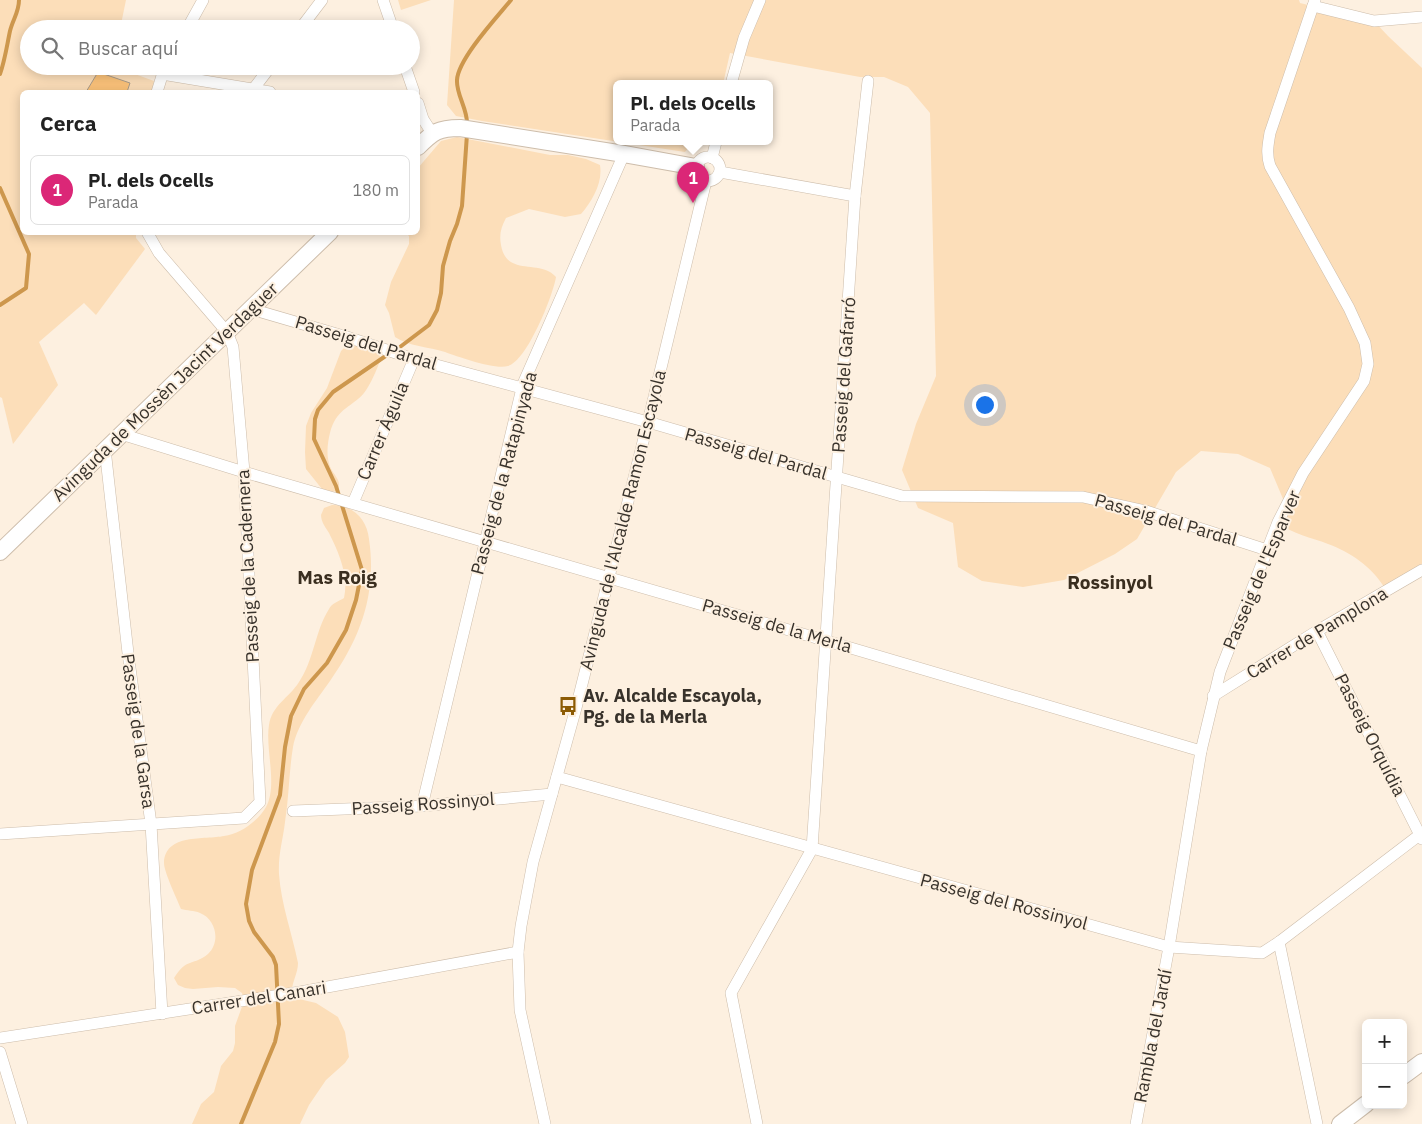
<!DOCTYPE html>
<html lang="es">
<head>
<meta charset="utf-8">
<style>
	body { margin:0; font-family:"IBM Plex Sans",sans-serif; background:#f6f6f6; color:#222 }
	.controls { position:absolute; right:15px; bottom:15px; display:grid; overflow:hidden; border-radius:8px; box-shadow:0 2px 12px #0003 }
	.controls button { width:45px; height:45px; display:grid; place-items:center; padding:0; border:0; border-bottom:1px solid #e0e0e0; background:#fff; color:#222; font:25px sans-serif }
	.you { position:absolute; left:984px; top:404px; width:18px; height:18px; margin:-12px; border:4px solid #fff; border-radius:50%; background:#1a73e8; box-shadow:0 0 0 8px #1a73e833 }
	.badge { display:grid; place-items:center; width:32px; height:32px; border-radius:50%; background:#db2777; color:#fff; font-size:16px; font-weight:700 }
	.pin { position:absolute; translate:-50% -41px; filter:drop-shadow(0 1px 2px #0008) }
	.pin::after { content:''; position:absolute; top:26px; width:18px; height:15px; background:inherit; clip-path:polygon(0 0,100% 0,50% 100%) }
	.popup { position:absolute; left:613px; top:80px; width:160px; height:65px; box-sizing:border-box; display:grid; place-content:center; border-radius:8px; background:#fff; filter:drop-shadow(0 1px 4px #0005); font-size:16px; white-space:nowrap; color:#767676 }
	.popup b { font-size:19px; color:#222 }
	.popup::after { content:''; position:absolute; left:50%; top:100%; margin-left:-10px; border:10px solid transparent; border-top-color:#fff }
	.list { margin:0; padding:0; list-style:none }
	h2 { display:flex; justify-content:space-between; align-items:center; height:65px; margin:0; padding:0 20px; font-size:21px }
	h2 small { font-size:16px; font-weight:400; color:#767676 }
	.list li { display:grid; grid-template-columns:32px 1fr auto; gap:15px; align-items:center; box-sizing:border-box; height:70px; margin:0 10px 10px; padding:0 10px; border:1px solid #e0e0e0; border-radius:8px }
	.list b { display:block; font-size:19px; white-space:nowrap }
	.list p { margin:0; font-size:16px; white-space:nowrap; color:#767676 }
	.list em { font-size:16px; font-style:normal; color:#767676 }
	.icon { flex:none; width:28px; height:28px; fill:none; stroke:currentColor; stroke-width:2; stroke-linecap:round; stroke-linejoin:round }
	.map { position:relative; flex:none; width:1422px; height:1124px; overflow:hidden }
	.search { position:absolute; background:#fff; box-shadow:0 2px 12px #0003; left:20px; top:20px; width:400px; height:55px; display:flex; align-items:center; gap:12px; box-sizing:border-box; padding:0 18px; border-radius:28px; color:#767676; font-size:19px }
	.panel { position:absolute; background:#fff; box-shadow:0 2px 12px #0003; left:20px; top:90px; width:400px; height:145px; border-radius:8px }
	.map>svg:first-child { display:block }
	.green { fill:#fcdeb9 }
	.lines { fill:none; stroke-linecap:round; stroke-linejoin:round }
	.stream { stroke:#cd974d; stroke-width:4 }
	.building { fill:#fcc37a; stroke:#ab9c8a }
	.street-casing { stroke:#cdbdab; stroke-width:12 }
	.secondary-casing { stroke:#cdbdab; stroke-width:18 }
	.street { stroke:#fff; stroke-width:11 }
	.secondary { stroke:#fff; stroke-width:16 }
	.labels { text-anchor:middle; stroke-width:4; stroke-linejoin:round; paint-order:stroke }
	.street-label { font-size:18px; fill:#38322b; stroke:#fdf0e0 }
	.poi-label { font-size:18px; font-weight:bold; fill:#38322b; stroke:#fdf0e0; text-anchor:start }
	.neighbourhood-label { font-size:19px; font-weight:bold; fill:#3a2e1f; stroke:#fdf0e0 }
</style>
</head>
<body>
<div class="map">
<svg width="1422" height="1124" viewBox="0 0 1422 1124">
	<rect width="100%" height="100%" fill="#fdf0e0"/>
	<g class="green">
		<path d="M0,0H126L120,29H29V66H113L154,81L152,92H22V232L136,233V238L145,249L96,315L84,303L39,342L58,385L13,444L2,398L0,397Z"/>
		<path d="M398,0H431L401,10Z"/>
		<path d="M454,0H1299L1300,3L1374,21L1388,36L1422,68V569L1384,587C1372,567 1350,552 1328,544C1311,537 1293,535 1278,522L1286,506L1270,468L1238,454L1201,451L1176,472L1137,539L1115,554L1064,580L1023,587L982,581L958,567L953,523L918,508L902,470L916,424L936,376L930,113L908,87L884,77H860L730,53L723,84H617V142H693L685,152L482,121L456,116L447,105Z"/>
		<path d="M457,137L550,155H568L586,159L600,165C603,183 592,201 581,214L565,217L529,209L506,218C501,227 499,235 501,245C506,274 533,262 550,272C552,273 554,275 556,277C553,296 527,361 508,366C495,370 459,357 445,352C429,347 408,346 395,337L389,313L385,305L391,282L409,244V236L406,233L418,232V168L441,141Z"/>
		<path d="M354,344C363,347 377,350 381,358C378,367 370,386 364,393C351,408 339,407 331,429C328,439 326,453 329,463C331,474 343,479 338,491L330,492L322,489L306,469L305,452L306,426L311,413L327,388L341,351L346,346Z"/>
		<path d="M332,505C353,505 367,519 369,539C377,593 361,637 330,681C316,701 298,722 293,747C289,771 289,797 285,822C283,840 278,854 279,874C281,904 292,933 298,963C298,974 291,983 292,994L299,999L316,1003L338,1017L345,1032L349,1057L345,1063L326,1080L309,1105L300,1124H192L201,1104L214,1092L221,1066L233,1051L235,1043V1026L244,1001L242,993L235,988L218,987L193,989L185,988L178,985L174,978C187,957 194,966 208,954C221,942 216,919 200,913C194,910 187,911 181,909C177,899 164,872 164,863C165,833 205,840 224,836C240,834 258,821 266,807C278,785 265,749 269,725C272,705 289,698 299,682C314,660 315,631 329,609C331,604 339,601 344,598C349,576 339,553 329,533C326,528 321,522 321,515C322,513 323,510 324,508Z"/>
	</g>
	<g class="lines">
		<g class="stream">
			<path d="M0,74C5,60 7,45 10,31C13,19 19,12 19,0"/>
			<path d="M467,125C468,109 456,95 457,80C458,59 497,17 511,0"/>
			<path d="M0,188L29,254L26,288L0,305"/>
			<path d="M396,350L429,325L437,310L441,293L443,266L450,241L457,224L462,206L467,134"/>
			<path d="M241,1124L275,1042L279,1024L276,965L273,957L254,932L249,921L246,904L252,870L280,795L285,747L291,716L304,689L327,663L346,630L356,600L362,570L336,486L314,439L315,419L318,410L333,392L390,353"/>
		</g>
	</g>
	<path class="building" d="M98,72L130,83L127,92H86Z"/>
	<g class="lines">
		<g class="street-casing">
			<g id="street">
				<path d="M383,0L393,29"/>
				<path d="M1313,6L1374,21L1422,17"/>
				<path d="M187,29L203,0"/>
				<path d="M300,29L322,0"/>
				<path d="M405,66L414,92"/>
				<path d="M162,74L270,92"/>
				<path d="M731,84L744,38L760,0"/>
				<path d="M157,92L165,66"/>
				<path d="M251,92L271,66"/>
				<path d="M418,103L423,119L432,133"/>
				<circle cx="708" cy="169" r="12"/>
				<path d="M712,158L716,142"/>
				<path d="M720,172L855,196"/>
				<path d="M251,309L347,337L414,359L648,422L902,496L1083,497L1146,511L1267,550"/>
				<path d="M121,434L244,472L827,641L1201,751"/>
				<path d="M105,449L128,653L151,824L162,1014"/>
				<path d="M353,503L414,359"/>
				<path d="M1317,631L1422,839"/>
				<path d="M1213,696L1317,631L1422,570"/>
				<path d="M557,777L1169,947L1262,953L1279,942L1422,833"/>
				<path d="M422,806L523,384L624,154"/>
				<path d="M293,811L422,806L552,794"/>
				<path d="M0,834L244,818L260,802L244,472L233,347L227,332L159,253L147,232"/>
				<path d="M1279,942L1317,1124"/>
				<path d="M0,1038L300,992L518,952"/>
				<path d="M0,1052L22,1124"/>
				<path d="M545,1124L520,1010L518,952L521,926L533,862L576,708L648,422L706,181"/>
				<path d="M757,1124L731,993L812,849L855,196L868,81"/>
				<path d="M1136,1124L1169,947L1201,751L1220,672L1278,522L1303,473L1364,381L1368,364L1365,343L1349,308L1270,166C1266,154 1268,145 1270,133L1315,0"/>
			</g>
		</g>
		<g class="secondary-casing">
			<g id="secondary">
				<path d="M418,147C433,132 438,128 460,128L624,154L696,167"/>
				<path d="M0,552L330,232"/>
				<path d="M1403,1076L1422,1062"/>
				<path d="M1340,1124L1366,1104"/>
			</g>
		</g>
		<use href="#street" class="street"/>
		<use href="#secondary" class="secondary"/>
	</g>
	<defs>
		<g id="bus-bare" transform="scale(1.5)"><path d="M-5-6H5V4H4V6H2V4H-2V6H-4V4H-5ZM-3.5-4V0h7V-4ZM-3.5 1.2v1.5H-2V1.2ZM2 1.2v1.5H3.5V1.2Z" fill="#8c5b04" stroke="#fdf0e0" stroke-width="2.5" paint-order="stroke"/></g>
	</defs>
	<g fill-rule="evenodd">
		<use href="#bus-bare" x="568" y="706"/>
	</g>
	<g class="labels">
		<g class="street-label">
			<text transform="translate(366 343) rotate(17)" y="6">Passeig del Pardal</text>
			<text transform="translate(844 375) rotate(-86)" y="6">Passeig del Gafarró</text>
			<text transform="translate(165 392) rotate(-44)" y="6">Avinguda de Mossèn Jacint Verdaguer</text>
			<text transform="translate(383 431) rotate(-67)" y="6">Carrer Àguila</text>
			<text transform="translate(756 454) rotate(16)" y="6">Passeig del Pardal</text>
			<text transform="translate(504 473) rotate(-75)" y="6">Passeig de la Ratapinyada</text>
			<text transform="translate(623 520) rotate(-76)" y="6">Avinguda de l'Alcalde Ramon Escayola</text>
			<text transform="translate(1166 520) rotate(16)" y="6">Passeig del Pardal</text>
			<text transform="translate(248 566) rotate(-93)" y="6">Passeig de la Cadernera</text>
			<text transform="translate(1262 570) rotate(-67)" y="6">Passeig de l'Esparver</text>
			<text transform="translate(777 626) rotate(16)" y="6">Passeig de la Merla</text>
			<text transform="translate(1317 633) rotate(-31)" y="6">Carrer de Pamplona</text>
			<text transform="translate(138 731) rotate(82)" y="6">Passeig de la Garsa</text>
			<text transform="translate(1370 735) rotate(63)" y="6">Passeig Orquídia</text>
			<text transform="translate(423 804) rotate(-4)" y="6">Passeig Rossinyol</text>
			<text transform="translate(1004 902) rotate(15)" y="6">Passeig del Rossinyol</text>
			<text transform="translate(259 998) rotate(-9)" y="6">Carrer del Canari</text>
			<text transform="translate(1153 1036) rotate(-79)" y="6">Rambla del Jardí</text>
		</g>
		<g class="poi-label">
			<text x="583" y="702">Av. Alcalde Escayola,<tspan x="583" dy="21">Pg. de la Merla</tspan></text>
		</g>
		<g class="neighbourhood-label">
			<text x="337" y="584">Mas Roig</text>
			<text x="1110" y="589">Rossinyol</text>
		</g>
	</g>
</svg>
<div class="controls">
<button>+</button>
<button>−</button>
</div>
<div class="you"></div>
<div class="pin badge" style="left:693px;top:203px">1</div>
<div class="popup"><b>Pl. dels Ocells</b>Parada</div>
<div class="search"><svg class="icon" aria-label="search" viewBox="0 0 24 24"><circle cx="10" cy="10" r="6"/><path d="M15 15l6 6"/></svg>Buscar aquí</div>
<section class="panel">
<h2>Cerca<small></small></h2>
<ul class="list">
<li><span class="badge">1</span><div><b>Pl. dels Ocells</b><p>Parada</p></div><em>180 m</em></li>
</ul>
</section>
</div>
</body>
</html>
